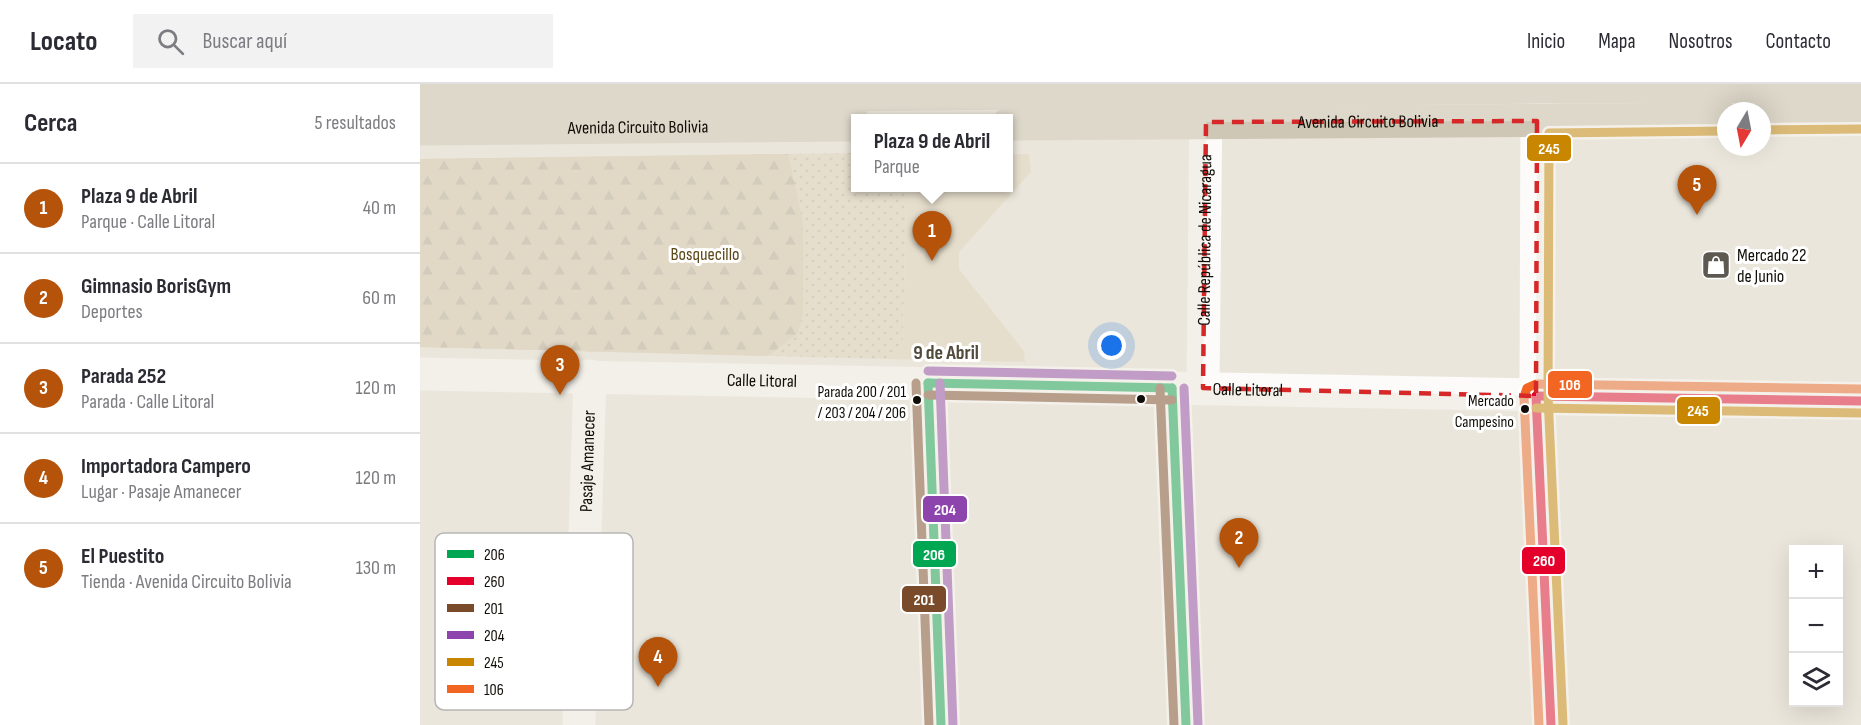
<!DOCTYPE html>
<html lang="es">
<head>
<meta charset="utf-8">
<style>
	body { margin:0; font-family:"Sofia Sans Condensed",sans-serif; background:#f2f2f3; color:#2b2b33 }
	.controls { position:absolute; right:18px; bottom:18px; display:grid; overflow:hidden; border-radius:0px; box-shadow:0 6px 24px #0002 }
	.controls button { width:54px; height:54px; display:grid; place-items:center; padding:0; border:0; border-bottom:2px solid #e1e1e2; background:#fff; color:#2b2b33; font:30px sans-serif }
	.compass { position:absolute; left:1297px; top:18px; width:54px; height:54px; border-radius:50%; background:#fff; box-shadow:0 6px 24px #0002; rotate:190deg }
	.you { position:absolute; left:692px; top:262px; width:21px; height:21px; margin:-15px; border:4px solid #fff; border-radius:50%; background:#1a73e8; box-shadow:0 0 0 9px #1a73e833 }
	.badge { display:grid; place-items:center; width:39px; height:39px; border-radius:50%; background:#b45309; color:#fff; font-size:20px; font-weight:700 }
	.pin { position:absolute; translate:-50% -50px; filter:drop-shadow(0 2px 3px #0008) }
	.pin::after { content:''; position:absolute; top:32px; width:21px; height:18px; background:inherit; clip-path:polygon(0 0,100% 0,50% 100%) }
	.popup { position:absolute; left:431px; top:30px; width:162px; height:78px; box-sizing:border-box; display:grid; place-content:center; border-radius:0px; background:#fff; filter:drop-shadow(0 2px 4px #0005); font-size:20px; white-space:nowrap; color:#7c7c81 }
	.popup b { font-size:22px; color:#2b2b33 }
	.popup::after { content:''; position:absolute; left:50%; top:100%; margin-left:-12px; border:12px solid transparent; border-top-color:#fff }
	.list { margin:0; padding:0; list-style:none }
	h2 { display:flex; justify-content:space-between; align-items:center; height:78px; margin:0; padding:0 24px; font-size:26px }
	h2 small { font-size:20px; font-weight:400; color:#7c7c81 }
	.list li { display:grid; grid-template-columns:39px 1fr auto; gap:18px; align-items:center; box-sizing:border-box; height:90px; padding:0 24px; border-top:2px solid #e1e1e2 }
	.list b { display:block; font-size:22px; white-space:nowrap }
	.list p { margin:0; font-size:20px; white-space:nowrap; color:#7c7c81 }
	.list em { font-size:20px; font-style:normal; color:#7c7c81 }
	.icon { flex:none; width:33px; height:33px; fill:none; stroke:currentColor; stroke-width:2; stroke-linecap:round; stroke-linejoin:round }
	.map { position:relative; flex:none; width:1441px; height:641px; overflow:hidden }
	header { display:flex; align-items:center; gap:36px; box-sizing:border-box; height:84px; padding:0 30px; background:#fff; border-bottom:2px solid #e1e1e2 }
	header strong { font-size:28px }
	nav { display:flex; gap:33px; margin-inline-start:auto; font-size:21px }
	.search { width:420px; height:54px; background:#f2f2f3; display:flex; align-items:center; gap:15px; box-sizing:border-box; padding:0 21px; border-radius:0px; color:#7c7c81; font-size:22px }
	main { display:flex }
	aside { flex:1; background:#fff }
	.map>svg:first-child { display:block }
	.grass { fill:url(#grass-dots) }
	.forest { fill:url(#forest-firs) }
	.park { fill:#e0d4bc }
	.lines { fill:none; stroke-linecap:round; stroke-linejoin:round }
	.minor { stroke:#fcfbfa; stroke-width:33 }
	.highway { stroke:#cfc7b6; stroke-width:33 }
	.bus-1-casing { stroke:#fff; stroke-width:14 }
	.bus-2-casing { stroke:#fff; stroke-width:14 }
	.bus-3-casing { stroke:#fff; stroke-width:14 }
	.bus-4-casing { stroke:#fff; stroke-width:14 }
	.bus-5-casing { stroke:#fff; stroke-width:14 }
	.bus-6-casing { stroke:#fff; stroke-width:14 }
	.bus-1 { stroke:#00a651; stroke-width:9 }
	.bus-2 { stroke:#e4002b; stroke-width:9 }
	.bus-3 { stroke:#7a4b2a; stroke-width:9 }
	.bus-4 { stroke:#8e44ad; stroke-width:9 }
	.bus-5 { stroke:#c98701; stroke-width:9 }
	.bus-6 { stroke:#f26522; stroke-width:9 }
	.marked { fill:none; stroke:#d62828; stroke-width:4.5; stroke-dasharray:12 8; stroke-linejoin:round }
	.bus-dot { fill:#100d07; stroke:#fff; stroke-width:2 }
	.labels { text-anchor:middle; stroke-width:6; stroke-linejoin:round; paint-order:stroke }
	.bus-label { font-size:16px; fill:#100d07; stroke:#fff; text-anchor:end }
	.street-label { font-size:18px; fill:#100d07; stroke:#fff }
	.park-label { font-size:18px; fill:#5b4718; stroke:#fff }
	.poi-label { font-size:18px; fill:#100d07; stroke:#fff; text-anchor:start }
	.neighbourhood-label { font-size:20px; font-weight:bold; fill:#524b3c; stroke:#fff }
	.key { fill:#fff; stroke:#b7b6b5; stroke-width:1.5 }
	.key-label { font-size:16px; fill:#100d07 }
	.line-badge { stroke:#fff; stroke-width:2 }
	.badge-label { font-size:16px; text-anchor:middle; font-weight:bold; fill:#fff }
</style>
</head>
<body>
<header>
<strong>Locato</strong>
<div class="search"><svg class="icon" aria-label="search" viewBox="0 0 24 24"><circle cx="10" cy="10" r="6"/><path d="M15 15l6 6"/></svg>Buscar aquí</div>
<nav><a>Inicio</a><a>Mapa</a><a>Nosotros</a><a>Contacto</a></nav>
</header>
<main>
<aside>
<h2>Cerca<small>5 resultados</small></h2>
<ul class="list">
<li><span class="badge">1</span><div><b>Plaza 9 de Abril</b><p>Parque · Calle Litoral</p></div><em>40 m</em></li>
<li><span class="badge">2</span><div><b>Gimnasio BorisGym</b><p>Deportes</p></div><em>60 m</em></li>
<li><span class="badge">3</span><div><b>Parada 252</b><p>Parada · Calle Litoral</p></div><em>120 m</em></li>
<li><span class="badge">4</span><div><b>Importadora Campero</b><p>Lugar · Pasaje Amanecer</p></div><em>120 m</em></li>
<li><span class="badge">5</span><div><b>El Puestito</b><p>Tienda · Avenida Circuito Bolivia</p></div><em>130 m</em></li>
</ul>
</aside>
<div class="map">
<svg width="1441" height="641" viewBox="0 0 1441 641">
	<defs>
		<pattern id="grass-dots" width="8" height="8" patternUnits="userSpaceOnUse" patternTransform="scale(1.5)"><rect width="8" height="8" fill="#e0d4bc"/><path d="M2 2h.1M6 6h.1" fill="none" stroke="#bfb5a0" stroke-width="1.8" stroke-linecap="round"/></pattern>
		<pattern id="forest-firs" width="22" height="20" patternUnits="userSpaceOnUse" patternTransform="scale(1.5)"><rect width="22" height="20" fill="#d4c8ae"/><path d="M5 1l3.5 6h-7zM16 11l3.5 6h-7z" fill="#b5ab94"/></pattern>
	</defs>
	<rect width="100%" height="100%" fill="#ebe6db"/>
	<path class="grass" d="M435,69L436,104H486L483,260L466,275L0,263V75Z"/>
	<path class="forest" d="M368,70L383,139V230L377,250L348,272L0,263V75Z"/>
	<path class="park" d="M589,70H609L611,88L539,168V185L604,267L605,278L466,275L483,260L486,104H588Z"/>
	<g class="lines">
		<g class="minor">
			<path d="M1117,7L1116,312L1131,641"/>
			<path id="s1" d="M0,290L1441,317"/>
			<path d="M508,299L521,641"/>
			<path d="M752,304L766,641"/>
			<path id="s2" d="M783,304L786,9"/>
			<path id="s3" d="M159,641L170,292"/>
		</g>
		<g class="highway">
			<path d="M0,16L1118,3L1441,2"/>
			<path d="M1342,34L1441,33"/>
			<path id="s4" d="M588,40L1306,35"/>
			<path id="s5" d="M0,45L436,41"/>
		</g>
		<g class="bus-1-casing">
			<g id="bus-1">
				<path d="M508,299L521,641"/>
				<path d="M508,299L752,304"/>
				<path d="M752,304L766,641"/>
			</g>
		</g>
		<g class="bus-2-casing">
			<g id="bus-2">
				<path d="M1116,312L1131,641"/>
				<path d="M1116,312L1441,317"/>
			</g>
		</g>
		<g class="bus-3-casing">
			<g id="bus-3">
				<path d="M496,299L509,641"/>
				<path d="M740,304L754,641"/>
				<path d="M508,311L752,316"/>
			</g>
		</g>
		<g class="bus-4-casing">
			<g id="bus-4">
				<path d="M508,287L752,292"/>
				<path d="M520,299L533,641"/>
				<path d="M764,304L778,641"/>
			</g>
		</g>
		<g class="bus-5-casing">
			<g id="bus-5">
				<path d="M1342,46L1441,45"/>
				<path d="M1116,324L1441,329"/>
				<path d="M1143,640L1128,312L1129,49L1306,47"/>
			</g>
		</g>
		<g class="bus-6-casing">
			<path id="bus-6" d="M1119,641L1104,313L1107,304L1116,300L1441,305"/>
		</g>
		<use href="#bus-1" class="bus-1"/>
		<use href="#bus-2" class="bus-2"/>
		<use href="#bus-3" class="bus-3"/>
		<use href="#bus-4" class="bus-4"/>
		<use href="#bus-5" class="bus-5"/>
		<use href="#bus-6" class="bus-6"/>
	</g>
	<path d="M0 0H1441V641H0ZM1117,37L1116,312L783,304L786,38Z" fill="#ebe6db" fill-opacity=".55" fill-rule="evenodd"/>
	<path class="marked" d="M1117,37L1116,312L783,304L786,38Z"/>
	<defs>
		<g id="shop-square" transform="scale(1.5)"><rect x="-9" y="-9" width="18" height="18" rx="4" fill="#5d5951" stroke="#fff"/><path d="M-5-2.5h2.3a2.7 3.5 0 0 1 5.4 0H5L5.5 6h-11ZM-1.5-2.5h3a1.5 2.3 0 0 0-3 0Z" fill="#fff"/></g>
	</defs>
	<g fill-rule="evenodd">
		<use href="#shop-square" x="1296" y="181"/>
	</g>
	<g class="bus-dot">
		<circle cx="721" cy="315" r="5"/>
		<circle cx="497" cy="316" r="5"/>
		<circle cx="1105" cy="325" r="5"/>
	</g>
	<g class="labels">
		<g class="bus-label">
			<text x="486" y="313">Parada 200 / 201<tspan x="486" dy="21">/ 203 / 204 / 206</tspan></text>
			<text x="1094" y="322">Mercado<tspan x="1094" dy="21">Campesino</tspan></text>
		</g>
		<g class="street-label">
			<text dy="6" stroke="none"><textPath href="#s4" startOffset="360">Avenida Circuito Bolivia</textPath></text>
			<text dy="6" stroke="none"><textPath href="#s5" startOffset="218">Avenida Circuito Bolivia</textPath></text>
			<text dy="6" stroke="none"><textPath href="#s2" startOffset="148">Calle República de Nicaragua</textPath></text>
			<text dy="6" stroke="none"><textPath href="#s1" startOffset="342">Calle Litoral</textPath></text>
			<text dy="6" stroke="none"><textPath href="#s1" startOffset="828">Calle Litoral</textPath></text>
			<text dy="6" stroke="none"><textPath href="#s3" startOffset="264">Pasaje Amanecer</textPath></text>
		</g>
		<g class="park-label">
			<text x="285" y="176">Bosquecillo</text>
		</g>
		<g class="poi-label">
			<text x="1317" y="177">Mercado 22<tspan x="1317" dy="21">de Junio</tspan></text>
		</g>
		<g class="neighbourhood-label">
			<text x="526" y="275">9 de Abril</text>
		</g>
	</g>
	<rect x="15" y="449" width="198" height="177" rx="9" class="key"/>
	<rect x="27" y="466" width="27" height="8" fill="#00a651"/>
	<rect x="27" y="493" width="27" height="8" fill="#e4002b"/>
	<rect x="27" y="520" width="27" height="8" fill="#7a4b2a"/>
	<rect x="27" y="547" width="27" height="8" fill="#8e44ad"/>
	<rect x="27" y="574" width="27" height="8" fill="#c98701"/>
	<rect x="27" y="601" width="27" height="8" fill="#f26522"/>
	<g class="key-label">
		<text x="64" y="476">206</text>
		<text x="64" y="503">260</text>
		<text x="64" y="530">201</text>
		<text x="64" y="557">204</text>
		<text x="64" y="584">245</text>
		<text x="64" y="611">106</text>
	</g>
	<g class="line-badge">
		<rect x="1106" y="50" width="46" height="28" rx="6" fill="#c98701"/>
		<rect x="1127" y="286" width="46" height="29" rx="6" fill="#f26522"/>
		<rect x="1256" y="312" width="45" height="29" rx="6" fill="#c98701"/>
		<rect x="502" y="411" width="46" height="28" rx="6" fill="#8e44ad"/>
		<rect x="492" y="456" width="45" height="28" rx="6" fill="#00a651"/>
		<rect x="1101" y="462" width="45" height="29" rx="6" fill="#e4002b"/>
		<rect x="481" y="501" width="46" height="28" rx="6" fill="#7a4b2a"/>
	</g>
	<g class="badge-label">
		<text x="1129" y="70">245</text>
		<text x="1150" y="306">106</text>
		<text x="1278" y="332">245</text>
		<text x="525" y="431">204</text>
		<text x="514" y="476">206</text>
		<text x="1124" y="482">260</text>
		<text x="504" y="521">201</text>
	</g>
</svg>
<div class="controls">
<button>+</button>
<button>−</button>
<button><svg class="icon" aria-label="layers" viewBox="0 0 24 24"><path d="M12 4l9 5-9 5-9-5zM3 14l9 5 9-5"/></svg></button>
</div>
<svg class="compass" viewBox="-18 -18 36 36"><path d="M0-13l5 13h-10z" fill="#e53935"/><path d="M0 13l5-13h-10z" fill="#7c7c81"/></svg>
<div class="you"></div>
<div class="pin badge" style="left:512px;top:177px">1</div>
<div class="popup"><b>Plaza 9 de Abril</b>Parque</div>
<div class="pin badge" style="left:819px;top:484px">2</div>
<div class="pin badge" style="left:140px;top:311px">3</div>
<div class="pin badge" style="left:238px;top:603px">4</div>
<div class="pin badge" style="left:1277px;top:131px">5</div>
</div>
</main>
</body>
</html>
